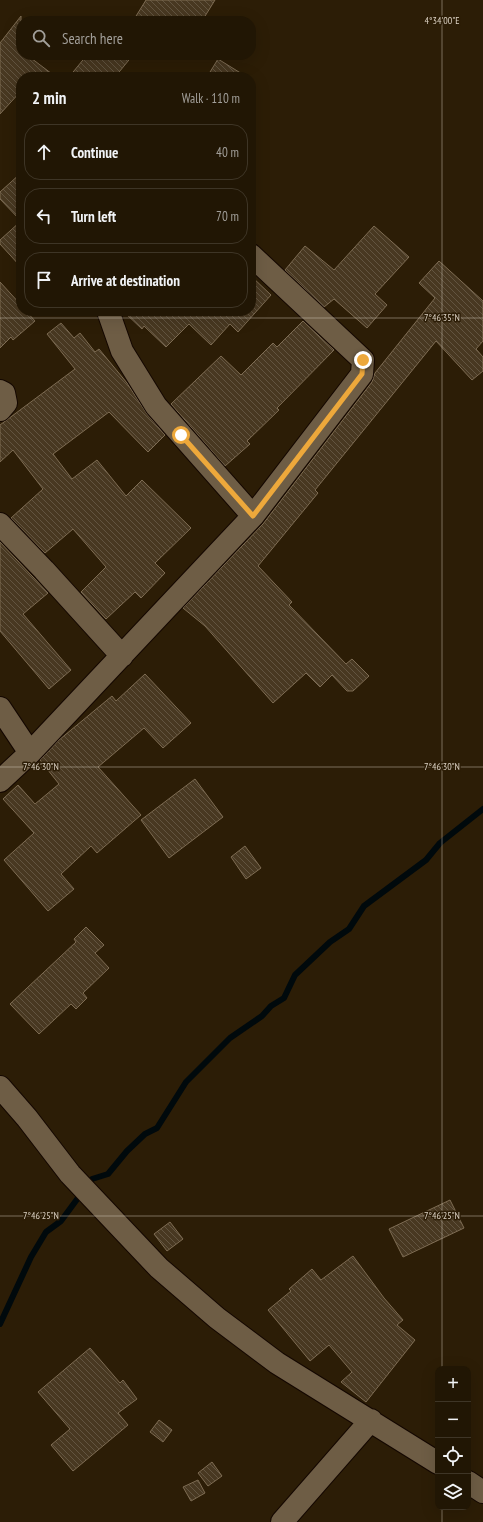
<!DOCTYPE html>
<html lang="en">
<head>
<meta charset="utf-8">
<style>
  :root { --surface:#211604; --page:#2d2313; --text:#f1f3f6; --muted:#a29f9a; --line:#3e3526 }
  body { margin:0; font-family:"PT Sans Narrow",sans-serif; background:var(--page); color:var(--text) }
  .controls { position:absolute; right:12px; bottom:12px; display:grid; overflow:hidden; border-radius:8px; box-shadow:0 4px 16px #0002 }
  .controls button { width:36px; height:36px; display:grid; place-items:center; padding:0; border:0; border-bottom:1px solid var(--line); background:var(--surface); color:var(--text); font:20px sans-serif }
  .stop { position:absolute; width:12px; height:12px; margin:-9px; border:3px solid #eda83b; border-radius:50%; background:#fff }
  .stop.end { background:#eda83b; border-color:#fff; box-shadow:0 1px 4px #0008 }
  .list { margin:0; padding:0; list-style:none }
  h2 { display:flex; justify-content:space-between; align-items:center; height:52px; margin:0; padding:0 16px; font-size:17px }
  h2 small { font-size:13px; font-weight:400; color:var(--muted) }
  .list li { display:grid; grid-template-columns:26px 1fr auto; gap:12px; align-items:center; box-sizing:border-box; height:56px; margin:0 8px 8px; padding:0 8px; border:1px solid var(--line); border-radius:16px }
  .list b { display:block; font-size:15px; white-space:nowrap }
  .list em { font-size:13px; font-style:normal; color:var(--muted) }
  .icon { flex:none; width:22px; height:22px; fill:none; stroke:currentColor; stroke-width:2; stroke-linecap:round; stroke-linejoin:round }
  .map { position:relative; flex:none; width:483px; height:1522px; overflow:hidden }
  .search { position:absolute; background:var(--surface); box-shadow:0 4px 16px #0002; left:16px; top:16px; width:240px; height:44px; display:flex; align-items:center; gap:10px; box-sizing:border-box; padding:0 14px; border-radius:16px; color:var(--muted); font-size:15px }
  .panel { position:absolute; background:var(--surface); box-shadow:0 4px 16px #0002; left:16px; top:72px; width:240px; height:244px; border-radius:16px }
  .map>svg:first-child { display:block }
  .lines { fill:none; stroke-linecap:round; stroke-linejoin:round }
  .stream { stroke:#00090c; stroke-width:6 }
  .building { fill:url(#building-back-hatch); stroke:#7e6c53 }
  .minor-casing { stroke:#140700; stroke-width:24 }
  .minor { stroke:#6e5d45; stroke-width:22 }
  .route { stroke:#eda83b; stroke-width:5 }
  .ticks { fill:none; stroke:#dcd2c4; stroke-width:1; stroke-opacity:0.45 }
  .ticks-label { font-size:10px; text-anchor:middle; fill:#dcd2c4; stroke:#2c1d06; stroke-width:3; stroke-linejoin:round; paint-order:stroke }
</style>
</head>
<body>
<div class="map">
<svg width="483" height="1522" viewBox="0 0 483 1522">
  <defs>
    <pattern id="building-back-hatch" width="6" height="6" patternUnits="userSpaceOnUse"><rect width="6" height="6" fill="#483821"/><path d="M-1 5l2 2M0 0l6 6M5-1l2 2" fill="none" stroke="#625440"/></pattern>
  </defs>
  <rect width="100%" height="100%" fill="#2c1d06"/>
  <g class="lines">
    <!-- stream -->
    <path class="stream" d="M 0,1324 L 31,1257 L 46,1232 L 61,1221 L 92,1179 L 108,1174 L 127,1151 L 145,1134 L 157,1128 L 186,1082 L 230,1038 L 262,1016 L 271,1006 L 284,998 L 295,975 L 330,942 L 349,929 L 364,906 L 426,860 L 440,843 L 483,809"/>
  </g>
  <!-- building -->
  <path class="building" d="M 146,0 L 215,0 L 202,21 L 133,21 Z
    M 21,16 L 21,55 L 27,55 L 56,77 L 21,77 L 21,91 L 0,114 L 0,43 Z
    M 87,55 L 133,55 L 115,77 L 69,77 Z
    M 218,59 L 247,77 L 207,77 Z
    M 21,173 L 21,221 L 0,199 L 0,192 Z
    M 21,221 L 21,267 L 0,244 L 0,240 Z
    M 374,226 L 409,257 L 375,294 L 387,305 L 367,328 L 334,299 L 324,307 L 285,270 L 305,246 L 334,270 Z
    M 439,261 L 483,301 L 483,341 L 476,349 L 483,357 L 483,371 L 472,380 L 436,341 L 315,490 L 318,493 L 258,566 L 292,602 L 289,605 L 346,664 L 352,659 L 369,676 L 353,691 L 347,691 L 332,675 L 320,687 L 306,673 L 273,703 L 205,626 L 183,608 L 263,524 L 372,382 L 375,373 L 435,298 L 419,283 Z
    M 251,276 L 271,295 L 238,332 L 230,324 L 211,345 L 189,324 L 166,347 L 144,326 L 142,329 L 123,311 L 251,311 Z
    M 0,282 L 21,305 L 21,311 L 26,311 L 35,321 L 13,340 L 11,337 L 0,348 Z
    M 303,321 L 334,350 L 277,408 L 279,410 L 247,441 L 250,444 L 225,466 L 171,404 L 221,356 L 241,375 L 273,343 L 277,347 Z
    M 61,323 L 74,338 L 80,333 L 95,352 L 99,349 L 127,383 L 147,414 L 165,435 L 148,452 L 109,412 L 53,454 L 72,479 L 97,460 L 126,496 L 142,480 L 191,528 L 155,563 L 165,573 L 141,598 L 135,592 L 106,619 L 81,592 L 106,567 L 73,529 L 45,553 L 11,518 L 43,489 L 13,450 L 0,462 L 0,425 L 75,369 L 47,334 Z
    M 0,542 L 48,593 L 23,614 L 71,670 L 49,689 L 0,631 Z
    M 145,674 L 191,723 L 163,748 L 144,728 L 98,767 L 141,815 L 97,853 L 91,846 L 61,874 L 74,889 L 48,911 L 4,860 L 34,833 L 3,799 L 18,785 L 35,804 L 59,784 L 40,760 L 59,740 L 112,696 L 116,701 Z
    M 195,779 L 223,817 L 169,858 L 141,820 Z
    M 245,846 L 261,868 L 246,879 L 231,857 Z
    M 86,927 L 104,945 L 95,953 L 109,968 L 83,993 L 87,998 L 76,1009 L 71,1004 L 39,1034 L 10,1004 L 76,942 L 74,939 Z
    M 450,1200 L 464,1228 L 403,1257 L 389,1229 Z
    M 170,1222 L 183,1239 L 167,1251 L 154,1234 Z
    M 353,1256 L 384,1298 L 403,1320 L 397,1325 L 415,1340 L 366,1402 L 341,1382 L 352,1372 L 329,1345 L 310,1361 L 268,1310 L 291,1291 L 289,1289 L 312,1269 L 321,1280 Z
    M 90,1348 L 120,1383 L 123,1380 L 137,1399 L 118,1413 L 128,1425 L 73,1471 L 51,1445 L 70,1429 L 38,1392 Z
    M 159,1420 L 172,1430 L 163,1442 L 150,1432 Z
    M 212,1462 L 222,1476 L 208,1486 L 198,1473 Z
    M 198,1480 L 205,1493 L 191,1501 L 183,1487 Z"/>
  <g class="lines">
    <!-- minor casing -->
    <g class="minor-casing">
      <path id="minor" d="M 108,311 L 122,351 L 156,406 L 253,516
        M 0,391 L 4,393 L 6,403 L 0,410
        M 0,524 L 44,570 L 122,656
        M 0,708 L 30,753
        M 0,781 L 30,753 L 253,516 L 362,374 L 363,360 L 251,255
        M 0,1087 L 27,1118 L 70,1174 L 159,1268 L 217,1318 L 277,1363 L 438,1463
        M 468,1482 L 483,1492
        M 282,1522 L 371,1420"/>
    </g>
    <!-- minor -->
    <use href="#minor" class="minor"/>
  </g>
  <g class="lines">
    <!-- route -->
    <path class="route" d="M 181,435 L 253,516 L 362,374 L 363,360"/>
  </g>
  <!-- ticks -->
  <path class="ticks" d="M 442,0 L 442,1369M 0,318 L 483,318M 0,767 L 483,767M 0,1216 L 483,1216M 442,1507 L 442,1522"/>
  <g class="ticks-label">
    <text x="442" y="24">4°34'00"E</text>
    <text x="442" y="321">7°46'35"N</text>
    <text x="41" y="770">7°46'30"N</text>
    <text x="442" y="770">7°46'30"N</text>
    <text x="41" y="1219">7°46'25"N</text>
    <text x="442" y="1219">7°46'25"N</text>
  </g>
</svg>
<div class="controls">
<button>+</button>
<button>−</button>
<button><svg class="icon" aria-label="locate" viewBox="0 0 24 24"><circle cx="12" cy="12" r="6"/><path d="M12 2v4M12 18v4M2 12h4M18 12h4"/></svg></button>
<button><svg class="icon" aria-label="layers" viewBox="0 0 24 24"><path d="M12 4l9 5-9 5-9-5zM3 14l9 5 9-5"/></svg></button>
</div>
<div class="stop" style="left:181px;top:435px"></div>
<div class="stop end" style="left:363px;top:360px"></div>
<div class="search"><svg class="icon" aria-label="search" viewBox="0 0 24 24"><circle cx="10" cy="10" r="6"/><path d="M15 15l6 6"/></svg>Search here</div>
<section class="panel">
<h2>2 min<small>Walk · 110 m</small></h2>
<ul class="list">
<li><svg class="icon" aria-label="ahead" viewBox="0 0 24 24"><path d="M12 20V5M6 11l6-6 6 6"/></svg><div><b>Continue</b></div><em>40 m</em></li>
<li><svg class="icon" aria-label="left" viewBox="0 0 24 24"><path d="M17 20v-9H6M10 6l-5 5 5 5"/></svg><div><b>Turn left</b></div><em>70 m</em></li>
<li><svg class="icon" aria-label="arrive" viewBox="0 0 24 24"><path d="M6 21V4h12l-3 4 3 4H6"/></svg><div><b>Arrive at destination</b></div></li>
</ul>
</section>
</div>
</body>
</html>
